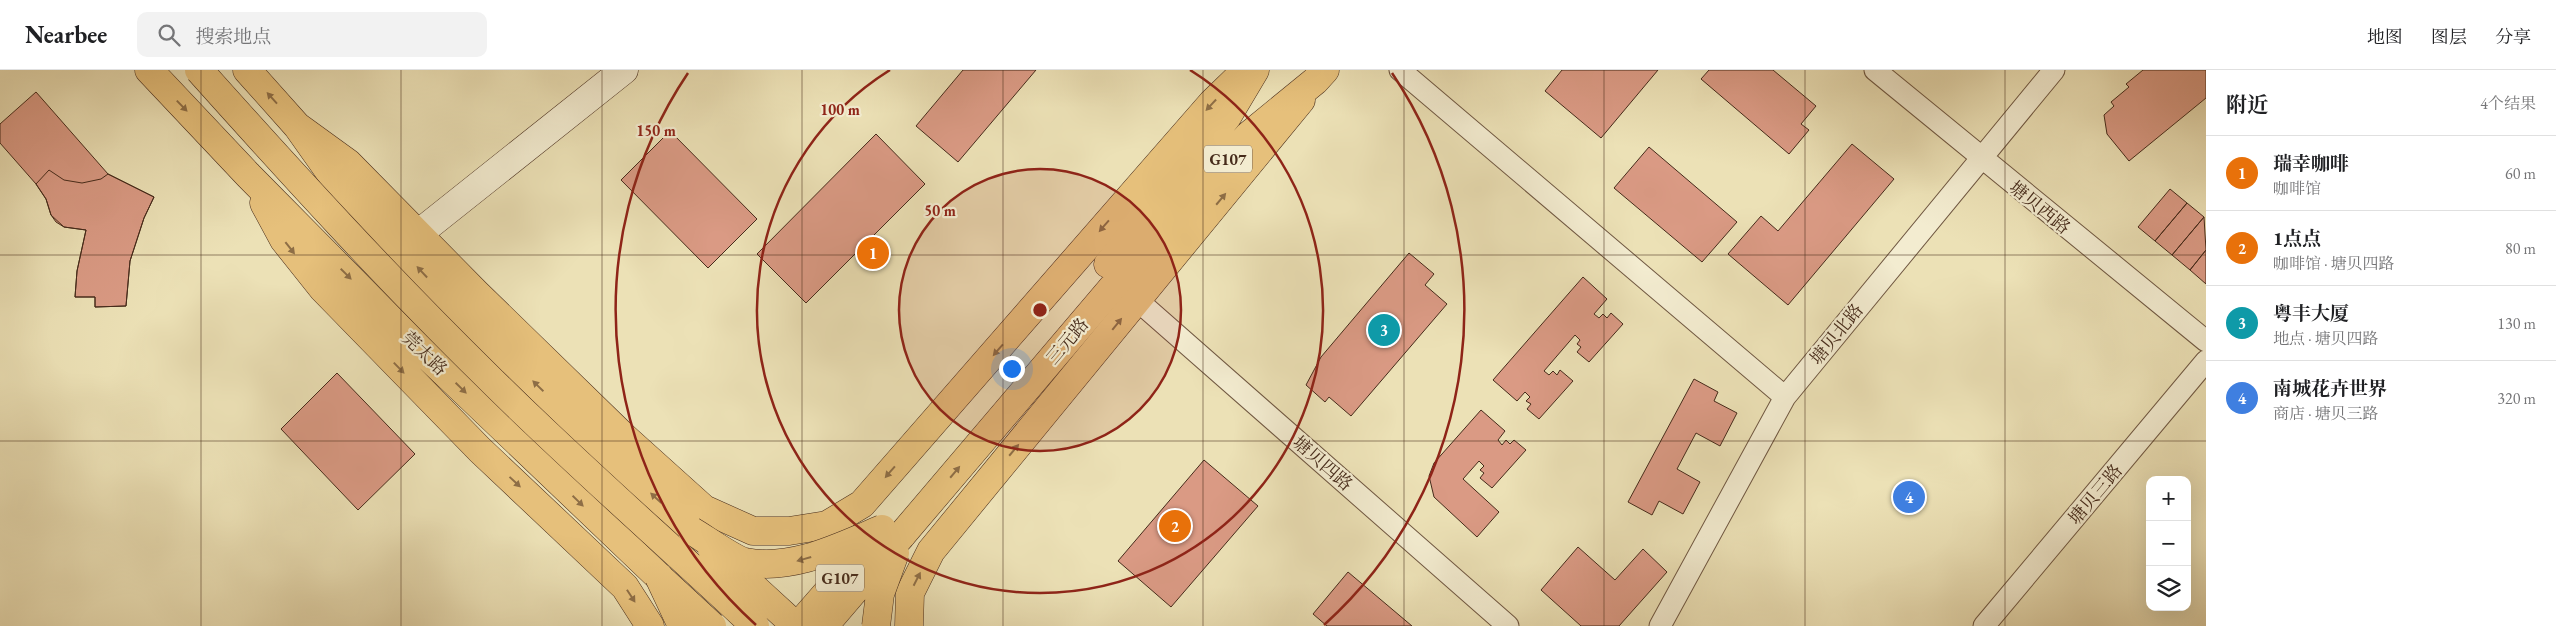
<!DOCTYPE html>
<html lang="zh">
<head>
<meta charset="utf-8">
<style>
  :root { --surface:#fff; --page:#f2f2f2; --text:#202124; --muted:#757577; --line:#e0e0e0; --accent:#db2777 }
  body { margin:0; font-family:"EB Garamond","Noto Serif SC",serif; background:var(--page); color:var(--text) }
  .controls { position:absolute; right:15px; bottom:15px; display:grid; overflow:hidden; border-radius:10px; box-shadow:0 5px 20px #0002 }
  .controls button { width:45px; height:45px; display:grid; place-items:center; padding:0; border:0; border-bottom:1px solid var(--line); background:var(--surface); color:var(--text); font:25px sans-serif }
  .you { position:absolute; left:1011px; top:298px; width:18px; height:18px; margin:-12px; border:4px solid #fff; border-radius:50%; background:#1a73e8; box-shadow:0 0 0 8px #1a73e833 }
  .badge { display:grid; place-items:center; width:32px; height:32px; border-radius:50%; background:var(--accent); color:#fff; font-size:16px; font-weight:700 }
  .pin { position:absolute; translate:-50% -50%; border:2px solid #fff; box-shadow:0 1px 5px #0006 }
  .list { margin:0; padding:0; list-style:none }
  h2 { display:flex; justify-content:space-between; align-items:center; height:65px; margin:0; padding:0 20px; font-size:21px }
  h2 small { font-size:16px; font-weight:400; color:var(--muted) }
  .list li { display:grid; grid-template-columns:32px 1fr auto; gap:15px; align-items:center; box-sizing:border-box; height:75px; padding:0 20px; border-top:1px solid var(--line) }
  .list b { display:block; font-size:19px; white-space:nowrap }
  .list p { margin:0; font-size:16px; white-space:nowrap; color:var(--muted) }
  .list em { font-size:16px; font-style:normal; color:var(--muted) }
  .icon { flex:none; width:28px; height:28px; fill:none; stroke:currentColor; stroke-width:2; stroke-linecap:round; stroke-linejoin:round }
  .map { position:relative; flex:none; width:2206px; height:556px; overflow:hidden }
  header { display:flex; align-items:center; gap:30px; box-sizing:border-box; height:70px; padding:0 25px; background:var(--surface); border-bottom:1px solid var(--line) }
  header strong { font-size:24px }
  nav { display:flex; gap:28px; margin-inline-start:auto; font-size:18px }
  .search { width:350px; height:45px; background:var(--page); display:flex; align-items:center; gap:12px; box-sizing:border-box; padding:0 18px; border-radius:10px; color:var(--muted); font-size:19px }
  main { display:flex }
  aside { flex:1; background:var(--surface) }
  .map>svg:first-child { display:block }
  .building { fill:#da9a84; stroke:#462b1b }
  .lines { fill:none; stroke-linecap:round; stroke-linejoin:round }
  .street-casing { stroke:#705842; stroke-width:23 }
  .secondary-casing { stroke:#462b1b; stroke-width:29 }
  .primary-casing { stroke:#462b1b; stroke-width:29 }
  .highway-casing { stroke:#462b1b; stroke-width:29 }
  .street { stroke:#f3ecd0; stroke-width:21 }
  .secondary { stroke:#f3ecd0; stroke-width:28 }
  .primary { stroke:#e6c07b; stroke-width:28 }
  .highway { stroke:#e6c07b; stroke-width:28 }
  .primary-bridge-casing { stroke:#462b1b; stroke-width:29; stroke-linecap:butt }
  .highway-bridge-casing { stroke:#462b1b; stroke-width:29; stroke-linecap:butt }
  .primary-bridge { stroke:#e6c07b; stroke-width:28 }
  .highway-bridge { stroke:#e6c07b; stroke-width:28 }
  .oneway { fill:#8e6e46 }
  .grid { fill:none; stroke:#462b1b; stroke-width:1; stroke-opacity:0.55 }
  .ring { fill:none; stroke:#8f2418; stroke-width:2.5 }
  .labels { text-anchor:middle; dominant-baseline:central; stroke-width:4.5; stroke-linejoin:round; paint-order:stroke }
  .shield { fill:#f3ecd0; stroke:#7a6551; stroke-width:1 }
  .shield-label { font-size:16px; font-weight:bold; fill:#462b1b }
  .street-label { font-size:18px; fill:#462b1b; stroke:#f3ecd0 }
  .centre { fill:#8f2418; stroke:#f3ecd0; stroke-width:2.5 }
  .ring-label { font-size:15px; text-anchor:middle; font-weight:bold; fill:#8f2418; stroke:#f3ecd0; stroke-width:4.5; stroke-linejoin:round; paint-order:stroke }
</style>
</head>
<body>
<header>
<strong>Nearbee</strong>
<div class="search"><svg class="icon" aria-label="search" viewBox="0 0 24 24"><circle cx="10" cy="10" r="6"/><path d="M15 15l6 6"/></svg>搜索地点</div>
<nav><a>地图</a><a>图层</a><a>分享</a></nav>
</header>
<main>
<div class="map">
<svg width="2206" height="556" viewBox="0 0 2206 556">
  <rect width="100%" height="100%" fill="#ece1b6"/>
  <filter id="stains"><feTurbulence type="fractalNoise" baseFrequency=".004" numOctaves="4"/><feColorMatrix values="0 0 0 0 .2 0 0 0 0 .09 0 0 0 0 .02 0 0 0 .5 -.17"/></filter>
  <radialGradient id="worn" r=".72"><stop offset=".6" stop-color="#630" stop-opacity="0"/><stop offset="1" stop-color="#630" stop-opacity=".3"/></radialGradient>
  <!-- building -->
  <path class="building" d="M 963,0 L 1036,0 L 958,92 L 916,56 Z
    M 1562,0 L 1658,0 L 1601,68 L 1545,21 Z
    M 1709,0 L 1773,0 L 1816,36 L 1801,54 L 1809,60 L 1789,84 L 1701,9 Z
    M 2143,0 L 2206,0 L 2206,28 L 2129,91 L 2107,64 L 2104,45 L 2114,36 L 2111,32 L 2129,17 L 2126,14 Z
    M 36,22 L 108,104 L 154,127 L 144,148 L 130,191 L 126,236 L 95,237 L 95,227 L 75,227 L 77,201 L 86,160 L 64,157 L 56,152 L 51,145 L 46,129 L 36,114 L 0,73 L 0,54 Z
    M 670,61 L 757,149 L 708,198 L 621,110 Z
    M 876,64 L 925,114 L 806,233 L 757,184 Z
    M 1852,74 L 1894,109 L 1788,235 L 1728,184 L 1761,146 L 1778,161 Z
    M 1649,77 L 1737,152 L 1702,192 L 1614,118 Z
    M 49,100 L 64,110 L 82,113 L 101,109 L 108,104 L 154,127 L 144,148 L 130,191 L 126,236 L 95,237 L 95,227 L 75,227 L 77,201 L 86,160 L 64,157 L 51,145 L 46,129 L 36,114 Z
    M 2170,119 L 2187,133 L 2155,171 L 2138,157 Z
    M 2187,133 L 2204,147 L 2172,185 L 2155,171 Z
    M 2204,147 L 2206,180 L 2190,200 L 2172,185 Z
    M 2206,180 L 2206,214 L 2190,200 Z
    M 1409,183 L 1434,204 L 1425,215 L 1447,234 L 1351,346 L 1329,327 L 1325,332 L 1306,315 L 1321,287 Z
    M 1583,207 L 1607,229 L 1594,244 L 1599,248 L 1603,244 L 1607,248 L 1611,243 L 1623,254 L 1589,292 L 1577,282 L 1581,277 L 1577,274 L 1580,270 L 1575,265 L 1544,301 L 1549,305 L 1553,301 L 1557,305 L 1560,300 L 1573,311 L 1539,349 L 1527,339 L 1531,334 L 1526,331 L 1530,327 L 1525,322 L 1517,331 L 1493,310 Z
    M 337,303 L 415,384 L 358,440 L 281,359 Z
    M 1694,309 L 1718,322 L 1714,331 L 1737,343 L 1720,376 L 1696,363 L 1677,399 L 1700,412 L 1683,444 L 1659,431 L 1652,445 L 1628,432 Z
    M 1481,340 L 1505,361 L 1498,370 L 1502,375 L 1506,370 L 1510,374 L 1514,370 L 1526,380 L 1492,418 L 1480,408 L 1484,403 L 1480,400 L 1484,396 L 1479,391 L 1463,409 L 1499,442 L 1477,467 L 1434,427 L 1429,406 L 1434,393 Z
    M 1204,390 L 1258,436 L 1171,537 L 1118,491 Z
    M 1578,477 L 1615,510 L 1643,479 L 1667,502 L 1619,556 L 1581,556 L 1541,520 Z
    M 1348,502 L 1412,556 L 1327,556 L 1313,544 Z"/>
  <g class="lines">
    <!-- street casing -->
    <g class="street-casing">
      <path id="street" d="M 1400,0 L 1785,327
        M 1875,0 L 2206,271
        M 1137,230 L 1508,556
        M 1660,556 L 1785,327 L 2054,0
        M 1984,556 L 2206,291"/>
    </g>
    <!-- secondary casing -->
    <g class="secondary-casing">
      <path id="secondary" d="M 418,164 L 624,0"/>
    </g>
    <!-- primary casing -->
    <g class="primary-casing">
      <path id="primary" d="M 149,0 L 248,105 L 418,277 L 659,507
        M 247,0 L 297,56 L 333,107 L 445,226 L 608,384 L 692,461
        M 297,56 L 348,93 L 476,223 L 624,367 L 704,439 L 753,461 L 789,461 L 827,455 L 862,434 L 1212,33 L 1246,0
        M 264,133 L 284,170 L 323,219 L 480,380 L 625,517 L 650,556
        M 909,556 L 910,523 L 931,481 L 1301,30"/>
    </g>
    <!-- highway casing -->
    <g class="highway-casing">
      <path id="highway" d="M 1108,194 L 1227,47 L 1255,0
        M 901,466 L 1140,185 L 1249,65 L 1315,11 L 1325,0"/>
    </g>
    <!-- street -->
    <use href="#street" class="street"/>
    <!-- secondary -->
    <use href="#secondary" class="secondary"/>
    <!-- primary -->
    <use href="#primary" class="primary"/>
    <!-- highway -->
    <use href="#highway" class="highway"/>
    <!-- primary-bridge casing -->
    <g class="primary-bridge-casing">
      <path id="primary-bridge" d="M 199,0 C 292,104 386,207 486,305 C 573,392 666,472 755,556
        M 712,479 L 796,556
        M 660,508 L 712,556"/>
    </g>
    <!-- highway-bridge casing -->
    <g class="highway-bridge-casing">
      <path id="highway-bridge" d="M 692,461 C 704,468 733,489 745,492 C 793,501 839,477 882,459
        M 659,507 L 682,556
        M 798,556 L 878,464
        M 824,556 L 901,466
        M 876,556 L 880,524 L 895,483"/>
    </g>
    <!-- primary-bridge -->
    <use href="#primary-bridge" class="primary-bridge"/>
    <!-- highway-bridge -->
    <use href="#highway-bridge" class="highway-bridge"/>
  </g>
  <!-- one-way arrows -->
  <defs><path id="oneway-solid" d="M-6-.8H1V-3.2L6.5 0L1 3.2V.8H-6Z" transform="scale(1.25)"/></defs>
  <g class="oneway">
    <use href="#oneway-solid" transform="translate(272 28) rotate(-132)"/>
    <use href="#oneway-solid" transform="translate(1211 35) rotate(133)"/>
    <use href="#oneway-solid" transform="translate(182 36) rotate(46)"/>
    <use href="#oneway-solid" transform="translate(1221 129) rotate(-50)"/>
    <use href="#oneway-solid" transform="translate(1104 156) rotate(131)"/>
    <use href="#oneway-solid" transform="translate(290 178) rotate(52)"/>
    <use href="#oneway-solid" transform="translate(422 202) rotate(-133)"/>
    <use href="#oneway-solid" transform="translate(346 204) rotate(45)"/>
    <use href="#oneway-solid" transform="translate(1117 254) rotate(-51)"/>
    <use href="#oneway-solid" transform="translate(998 280) rotate(131)"/>
    <use href="#oneway-solid" transform="translate(399 298) rotate(46)"/>
    <use href="#oneway-solid" transform="translate(538 316) rotate(-136)"/>
    <use href="#oneway-solid" transform="translate(461 318) rotate(44)"/>
    <use href="#oneway-solid" transform="translate(1014 380) rotate(-50)"/>
    <use href="#oneway-solid" transform="translate(890 402) rotate(131)"/>
    <use href="#oneway-solid" transform="translate(955 402) rotate(-50)"/>
    <use href="#oneway-solid" transform="translate(515 412) rotate(43)"/>
    <use href="#oneway-solid" transform="translate(656 428) rotate(-137)"/>
    <use href="#oneway-solid" transform="translate(578 431) rotate(44)"/>
    <use href="#oneway-solid" transform="translate(804 489) rotate(164)"/>
    <use href="#oneway-solid" transform="translate(917 509) rotate(-63)"/>
    <use href="#oneway-solid" transform="translate(631 526) rotate(57)"/>
  </g>
  <!-- grid -->
  <path class="grid" d="M 201,0 L 201,556M 401,0 L 401,556M 602,0 L 602,556M 802,0 L 802,556M 1003,0 L 1003,556M 1203,0 L 1203,556M 1404,0 L 1404,556M 1604,0 L 1604,556M 1805,0 L 1805,556M 2005,0 L 2005,556M 0,185 L 2206,185M 0,371 L 2206,371"/>
  <!-- distance rings -->
  <circle cx="1040" cy="240" r="141" fill="#8f2418" fill-opacity=".12"/>
  <g class="ring">
    <circle cx="1040" cy="240" r="141"/>
    <path d="M1190 0A283 283 0 1 1 890 0"/>
    <path d="M756 555A424 424 0 0 1 688 3M1392 3A424 424 0 0 1 1324 555"/>
  </g>
  <g class="labels">
    <!-- shield labels -->
    <g class="shield">
      <rect x="1204" y="75.5" width="48" height="27" rx="4"/>
      <rect x="816" y="494.5" width="48" height="27" rx="4"/>
    </g>
    <g class="shield-label">
      <text x="1228" y="89">G107</text>
      <text x="840" y="508">G107</text>
    </g>
    <!-- street labels -->
    <g class="street-label">
      <text transform="translate(2040 137) rotate(39)">塘贝西路</text>
      <text transform="translate(1836 264) rotate(-51)">塘贝北路</text>
      <text transform="translate(1067 271) rotate(-50)">三元路</text>
      <text transform="translate(425 283) rotate(44)">莞太路</text>
      <text transform="translate(1323 393) rotate(41)">塘贝四路</text>
      <text transform="translate(2095 424) rotate(-50)">塘贝三路</text>
    </g>
  </g>
  <circle cx="1040" cy="240" r="8" class="centre"/>
  <g class="ring-label">
    <text x="840" y="45">100 m</text>
    <text x="656" y="66">150 m</text>
    <text x="940" y="146">50 m</text>
  </g>
  <rect width="100%" height="100%" filter="url(#stains)"/>
  <rect width="100%" height="100%" fill="url(#worn)"/>
</svg>
<div class="controls">
<button>+</button>
<button>−</button>
<button><svg class="icon" aria-label="layers" viewBox="0 0 24 24"><path d="M12 4l9 5-9 5-9-5zM3 14l9 5 9-5"/></svg></button>
</div>
<div class="you"></div>
<div class="pin badge" style="left:873px;top:183px;background:#e8710a">1</div>
<div class="pin badge" style="left:1175px;top:456px;background:#e8710a">2</div>
<div class="pin badge" style="left:1384px;top:260px;background:#0f9aa8">3</div>
<div class="pin badge" style="left:1909px;top:427px;background:#3f7fe0">4</div>
</div>
<aside>
<h2>附近<small>4个结果</small></h2>
<ul class="list">
<li><span class="badge" style="background:#e8710a">1</span><div><b>瑞幸咖啡</b><p>咖啡馆</p></div><em>60 m</em></li>
<li><span class="badge" style="background:#e8710a">2</span><div><b>1点点</b><p>咖啡馆 · 塘贝四路</p></div><em>80 m</em></li>
<li><span class="badge" style="background:#0f9aa8">3</span><div><b>粤丰大厦</b><p>地点 · 塘贝四路</p></div><em>130 m</em></li>
<li><span class="badge" style="background:#3f7fe0">4</span><div><b>南城花卉世界</b><p>商店 · 塘贝三路</p></div><em>320 m</em></li>
</ul>
</aside>
</main>
</body>
</html>
